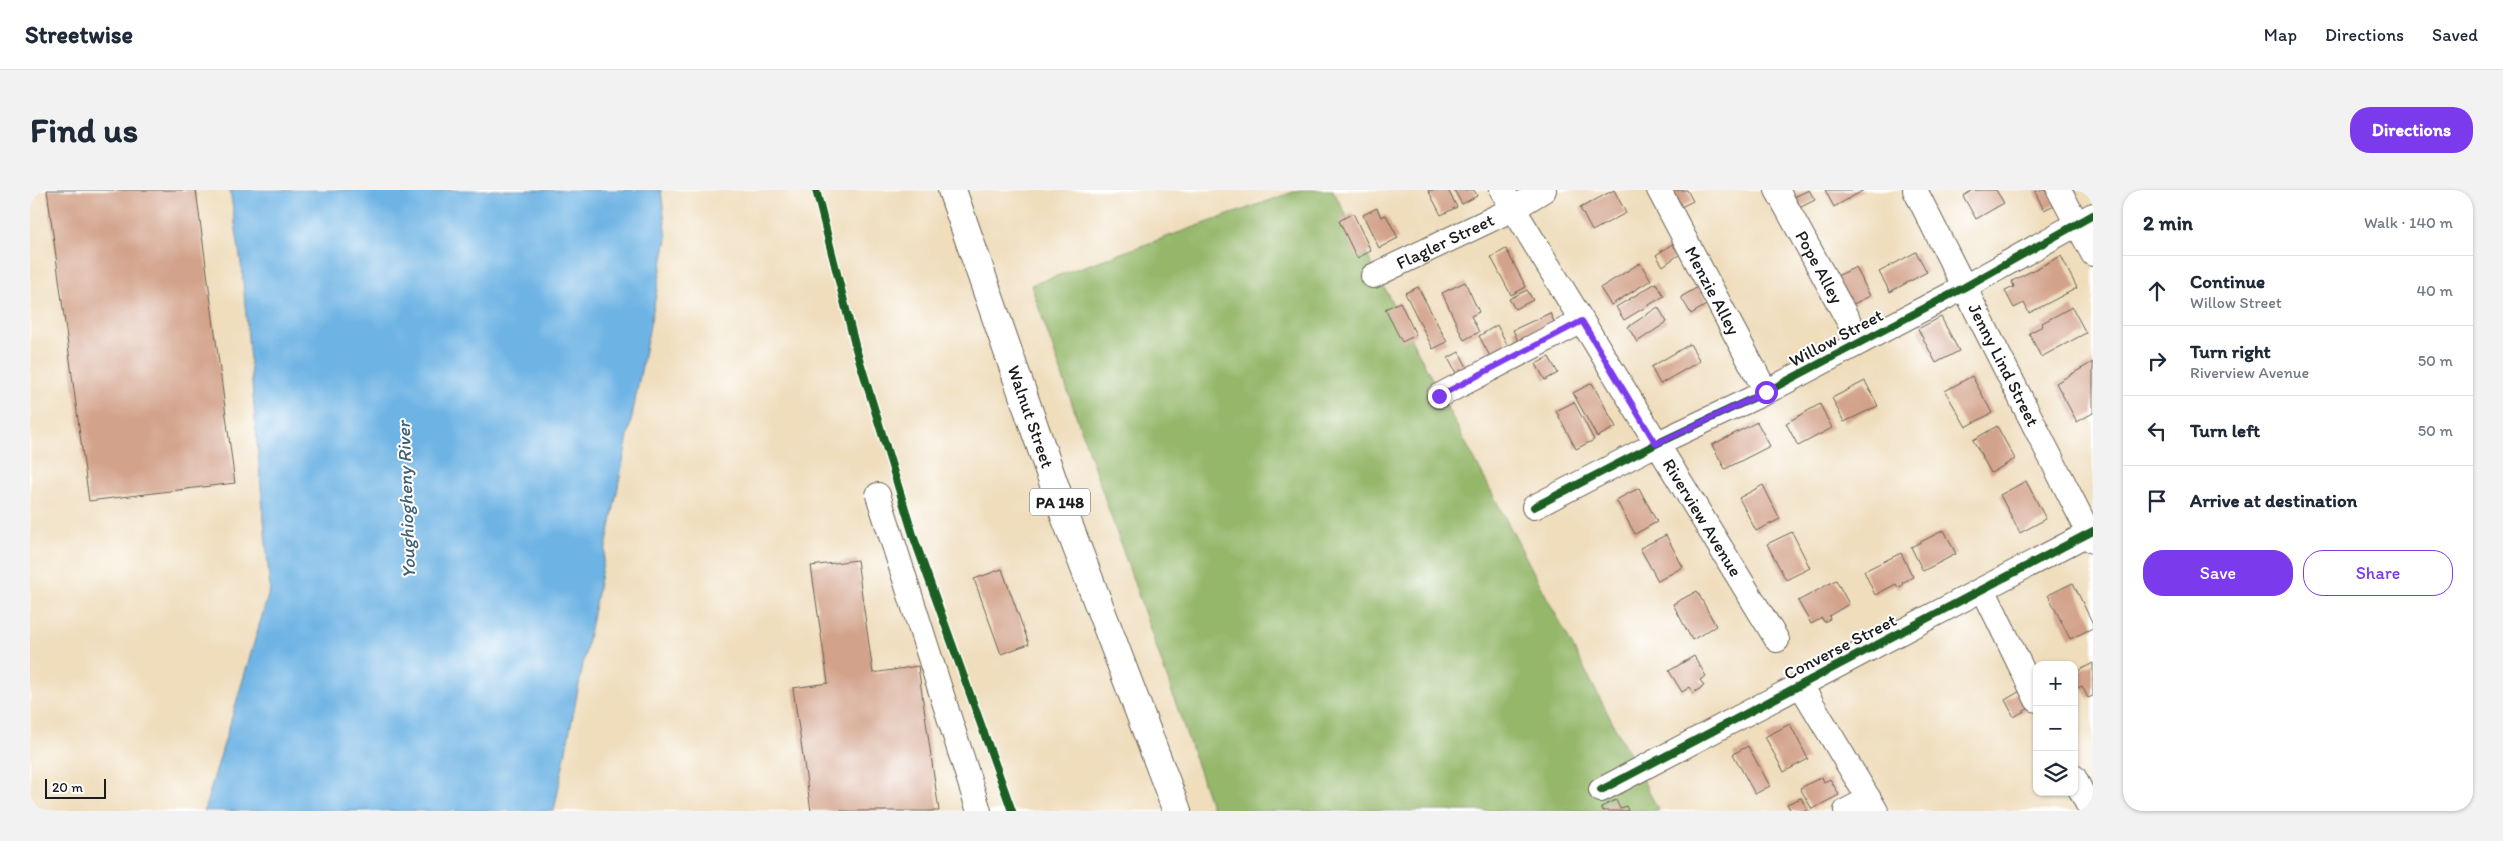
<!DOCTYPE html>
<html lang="en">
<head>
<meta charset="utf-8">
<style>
  :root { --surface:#fff; --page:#f2f2f3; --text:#1f2937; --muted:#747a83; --line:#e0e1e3; --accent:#7c3aed }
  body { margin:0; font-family:Itim,sans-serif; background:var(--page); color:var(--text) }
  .controls { position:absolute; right:15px; bottom:15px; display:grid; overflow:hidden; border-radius:10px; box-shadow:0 1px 4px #0004 }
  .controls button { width:45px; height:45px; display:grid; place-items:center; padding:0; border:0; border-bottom:1px solid var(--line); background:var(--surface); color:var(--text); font:25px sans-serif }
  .scale { position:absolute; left:15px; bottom:12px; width:61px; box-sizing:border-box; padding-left:5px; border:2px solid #1c1c1c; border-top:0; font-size:14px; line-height:18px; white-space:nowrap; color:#1c1c1c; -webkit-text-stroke:4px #fff; paint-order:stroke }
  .stop { position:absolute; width:15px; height:15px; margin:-11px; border:4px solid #7c3aed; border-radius:50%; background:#fff }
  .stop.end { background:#7c3aed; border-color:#fff; box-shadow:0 1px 5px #0008 }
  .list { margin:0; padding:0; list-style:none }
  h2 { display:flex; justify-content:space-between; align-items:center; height:65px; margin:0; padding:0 20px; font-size:21px }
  h2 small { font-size:16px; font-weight:400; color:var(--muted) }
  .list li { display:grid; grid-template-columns:32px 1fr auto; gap:15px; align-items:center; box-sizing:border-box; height:70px; padding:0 20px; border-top:1px solid var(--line) }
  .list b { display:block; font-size:19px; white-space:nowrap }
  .list p { margin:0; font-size:16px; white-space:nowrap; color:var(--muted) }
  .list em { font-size:16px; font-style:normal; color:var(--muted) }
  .actions { display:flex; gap:10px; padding:15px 20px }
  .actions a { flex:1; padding:11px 0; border:1px solid var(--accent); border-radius:20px; text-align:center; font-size:18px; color:var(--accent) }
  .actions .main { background:var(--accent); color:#fff }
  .icon { flex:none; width:28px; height:28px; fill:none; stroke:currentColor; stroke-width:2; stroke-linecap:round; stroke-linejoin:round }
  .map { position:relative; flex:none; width:2063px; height:621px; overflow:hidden; border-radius:20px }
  header { display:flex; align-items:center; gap:30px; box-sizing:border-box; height:70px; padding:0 25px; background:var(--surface); border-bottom:1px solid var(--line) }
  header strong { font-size:24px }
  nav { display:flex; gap:28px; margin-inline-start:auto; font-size:18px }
  .intro { display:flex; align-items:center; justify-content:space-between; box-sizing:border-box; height:120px; padding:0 30px }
  h1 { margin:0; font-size:35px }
  .button { padding:12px 22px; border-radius:20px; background:var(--accent); color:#fff; font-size:18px; font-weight:700 }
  main { display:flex; gap:30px; padding:0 30px }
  aside { flex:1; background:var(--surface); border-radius:20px; box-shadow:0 1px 4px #0004 }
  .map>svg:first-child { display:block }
  .forest { fill:#95b76b; stroke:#586a44 }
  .water { fill:#6db3e4; stroke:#446880 }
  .building { fill:#d3a28a }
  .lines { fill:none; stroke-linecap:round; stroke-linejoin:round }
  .minor-casing { stroke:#666054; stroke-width:26 }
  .major-casing { stroke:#666054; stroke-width:30 }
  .minor { stroke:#fff; stroke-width:24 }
  .major { stroke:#fff; stroke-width:28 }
  .cycleway-casing { stroke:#fff; stroke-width:11 }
  .cycleway { stroke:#1b5e20; stroke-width:8 }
  .route { stroke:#7c3aed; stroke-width:6 }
  .labels { text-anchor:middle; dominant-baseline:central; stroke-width:4; stroke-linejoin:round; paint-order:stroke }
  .shield { fill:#fff; stroke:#606060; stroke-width:1 }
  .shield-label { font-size:16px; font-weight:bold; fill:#1c1c1c }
  .street-label { font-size:18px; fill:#1c1c1c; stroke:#fff }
  .water-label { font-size:19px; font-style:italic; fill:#406076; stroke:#fff }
</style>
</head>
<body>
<header>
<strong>Streetwise</strong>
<nav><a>Map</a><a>Directions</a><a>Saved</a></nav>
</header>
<div class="intro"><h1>Find us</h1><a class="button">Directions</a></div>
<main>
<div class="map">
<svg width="2063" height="621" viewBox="0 0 2063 621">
  <rect width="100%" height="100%" fill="#fff"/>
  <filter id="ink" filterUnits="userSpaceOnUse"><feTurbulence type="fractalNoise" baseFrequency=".02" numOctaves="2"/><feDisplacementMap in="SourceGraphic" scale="10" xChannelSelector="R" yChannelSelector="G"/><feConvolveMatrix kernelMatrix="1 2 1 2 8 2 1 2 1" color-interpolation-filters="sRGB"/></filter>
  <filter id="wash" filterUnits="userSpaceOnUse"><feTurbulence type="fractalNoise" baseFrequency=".0096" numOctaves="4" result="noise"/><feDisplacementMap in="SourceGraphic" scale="20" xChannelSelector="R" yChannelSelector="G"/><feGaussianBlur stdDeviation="1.12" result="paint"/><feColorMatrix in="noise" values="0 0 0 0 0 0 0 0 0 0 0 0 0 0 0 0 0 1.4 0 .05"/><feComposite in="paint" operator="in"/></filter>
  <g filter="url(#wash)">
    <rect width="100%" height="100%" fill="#efddbc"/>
    <!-- forest -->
    <path class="forest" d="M 1269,0 L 1303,0 L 1629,621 L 1183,621 L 1001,95 Z"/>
    <!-- water -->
    <path class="water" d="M 200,0 L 631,0 L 637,49 L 524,621 L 174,621 L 240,399 L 212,80 Z"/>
    <g id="blocks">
      <!-- building -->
      <path class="building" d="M 17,0 L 166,0 L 205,293 L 59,311 Z
        M 1398,0 L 1418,0 L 1427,17 L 1411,25 Z
        M 1424,0 L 1444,0 L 1447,6 L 1432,14 Z
        M 1584,0 L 1596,23 L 1562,41 L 1550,18 Z
        M 1638,0 L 1657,0 L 1663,11 L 1647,19 Z
        M 1779,0 L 1785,10 L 1767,19 L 1762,8 Z
        M 1795,0 L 1834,0 L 1804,17 Z
        M 1943,0 L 1966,0 L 1974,13 L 1946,29 L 1933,6 Z
        M 2010,0 L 2019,0 L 2026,14 L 2014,20 L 2005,2 Z
        M 1347,18 L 1351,27 L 1356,25 L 1368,48 L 1349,58 L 1333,25 Z
        M 1323,23 L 1341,61 L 1327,68 L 1309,31 Z
        M 1642,54 L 1650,64 L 1633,76 L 1626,65 Z
        M 1476,59 L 1496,97 L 1481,105 L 1461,67 Z
        M 1886,62 L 1897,82 L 1860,102 L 1849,82 Z
        M 2031,66 L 2047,98 L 1999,123 L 1994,113 L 1984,118 L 1975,101 L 1984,97 L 1982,91 Z
        M 1610,73 L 1621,90 L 1581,115 L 1570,98 Z
        M 1826,77 L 1840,106 L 1815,118 L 1801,89 Z
        M 1435,92 L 1449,122 L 1441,126 L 1449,142 L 1434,150 L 1412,103 Z
        M 1626,93 L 1634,106 L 1594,130 L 1586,117 Z
        M 1388,97 L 1417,152 L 1403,159 L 1375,103 Z
        M 1668,97 L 1678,114 L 1661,124 L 1651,107 Z
        M 1497,100 L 1503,110 L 1485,119 L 1479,109 Z
        M 1370,112 L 1386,145 L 1372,152 L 1355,119 Z
        M 1628,117 L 1637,132 L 1607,152 L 1598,137 Z
        M 2042,117 L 2056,143 L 2011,167 L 1999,143 L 2013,136 L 2012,133 Z
        M 1520,123 L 1526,136 L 1489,153 L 1483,140 Z
        M 1911,127 L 1929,161 L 1906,173 L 1888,139 Z
        M 1467,135 L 1480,160 L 1462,170 L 1449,146 Z
        M 1660,154 L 1670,171 L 1630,194 L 1621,177 Z
        M 1429,162 L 1438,179 L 1427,185 L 1418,168 Z
        M 1519,167 L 1528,183 L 1515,190 L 1506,174 Z
        M 2063,172 L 2063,223 L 2047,232 L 2026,193 Z
        M 1942,186 L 1962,223 L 1936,237 L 1915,201 Z
        M 1835,191 L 1848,216 L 1814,232 L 1802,208 Z
        M 1562,193 L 1586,237 L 1567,247 L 1543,203 Z
        M 1544,212 L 1564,250 L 1546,259 L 1526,221 Z
        M 1790,214 L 1802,238 L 1768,256 L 1756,233 Z
        M 1727,232 L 1740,256 L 1695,279 L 1682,255 Z
        M 1967,236 L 1985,269 L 1961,283 L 1943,250 Z
        M 1996,291 L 2016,329 L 1990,343 L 1970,305 Z
        M 1733,295 L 1750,329 L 1726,341 L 1709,308 Z
        M 1609,298 L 1627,332 L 1605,344 L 1586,310 Z
        M 1914,340 L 1926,364 L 1893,381 L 1881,357 Z
        M 1762,342 L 1780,378 L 1756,390 L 1737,354 Z
        M 1636,345 L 1653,377 L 1628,391 L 1610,358 Z
        M 1871,363 L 1883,387 L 1872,393 L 1873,395 L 1868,398 L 1866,394 L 1845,405 L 1834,381 Z
        M 827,370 L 843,483 L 888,476 L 909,621 L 781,621 L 763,498 L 798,493 L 781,376 Z
        M 972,379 L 999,454 L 971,464 L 944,389 Z
        M 1806,390 L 1819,414 L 1799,426 L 1800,429 L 1794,432 L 1792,428 L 1781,434 L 1768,411 Z
        M 2043,393 L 2063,434 L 2063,438 L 2040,449 L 2018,405 Z
        M 1667,401 L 1686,436 L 1662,450 L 1643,414 Z
        M 1664,466 L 1676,486 L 1670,490 L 1674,496 L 1663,503 L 1660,497 L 1652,502 L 1639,481 Z
        M 2063,473 L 2063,506 L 2058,508 L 2052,496 L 2046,499 L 2044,483 Z
        M 1992,500 L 2001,517 L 1984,527 L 1975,510 Z
        M 1760,534 L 1778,569 L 1754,582 L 1735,547 Z
        M 1718,556 L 1740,596 L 1725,604 L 1703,564 Z
        M 1792,587 L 1794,592 L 1800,589 L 1809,605 L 1782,619 L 1770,598 Z
        M 1771,608 L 1778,621 L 1761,621 L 1757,614 Z
        M 1586,610 L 1590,619 L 1596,616 L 1598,621 L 1573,621 L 1571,617 Z"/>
    </g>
  </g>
  <g filter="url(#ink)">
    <use href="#blocks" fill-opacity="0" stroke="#666054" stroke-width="1"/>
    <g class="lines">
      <!-- minor casing -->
      <g class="minor-casing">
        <g id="minor">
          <path id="s1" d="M 1472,0 L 1747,450"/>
          <path id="s2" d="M 1629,0 L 1736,202"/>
          <path id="s3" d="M 1747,0 L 1830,152"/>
          <path id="s4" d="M 1885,0 L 2063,351"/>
          <path d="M 2029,0 L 2063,64"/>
          <path id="s5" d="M 1343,86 L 1483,19 L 1514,0"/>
          <path d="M 1409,206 L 1552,131"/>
          <path d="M 848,305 L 949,621"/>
          <path d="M 1504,317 L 1626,254 L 1736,202 L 1933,98 L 2063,25"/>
          <path d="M 1953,399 L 2007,510"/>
          <path d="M 1770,494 L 1846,621"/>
          <path d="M 2044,587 L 2061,621"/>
          <path d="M 1571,600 L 2063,341"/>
          <path d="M 1816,621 L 1839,609"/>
        </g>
      </g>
      <!-- major casing -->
      <g class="major-casing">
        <g id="major">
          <path id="s6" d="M 922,0 L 1035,326 L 1147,621"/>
        </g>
      </g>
      <!-- minor -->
      <use href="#minor" class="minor"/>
      <!-- major -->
      <use href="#major" class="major"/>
      <!-- cycleway casing -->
      <g class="cycleway-casing">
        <path id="cycleway" d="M 786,0 L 826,159 L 884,348 L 982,621
          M 1504,317 L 1626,254 L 1736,202 L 1933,98 L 2063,25
          M 1571,600 L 2063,341"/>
      </g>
      <!-- cycleway -->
      <use href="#cycleway" class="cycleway"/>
    </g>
  </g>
  <g class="lines" filter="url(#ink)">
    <!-- route -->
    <path class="route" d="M 1409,206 L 1552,131 L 1626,254 L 1736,202"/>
  </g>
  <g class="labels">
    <!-- shield labels -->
    <rect class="shield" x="1000" y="298.5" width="60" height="27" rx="4"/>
    <g class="shield-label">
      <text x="1030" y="312">PA 148</text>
    </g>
    <!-- street labels -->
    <g class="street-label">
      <text stroke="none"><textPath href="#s5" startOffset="80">Flagler Street</textPath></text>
      <text stroke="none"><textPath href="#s3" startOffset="88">Pope Alley</textPath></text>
      <text stroke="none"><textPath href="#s2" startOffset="114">Menzie Alley</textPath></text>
      <text transform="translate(1806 148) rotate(-28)">Willow Street</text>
      <text stroke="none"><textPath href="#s4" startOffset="196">Jenny Lind Street</textPath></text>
      <text stroke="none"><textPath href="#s6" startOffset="240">Walnut Street</textPath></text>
      <text stroke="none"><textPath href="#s1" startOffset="384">Riverview Avenue</textPath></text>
      <text transform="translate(1810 457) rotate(-27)">Converse Street</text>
    </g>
    <!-- water labels -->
    <g class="water-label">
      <text transform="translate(376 310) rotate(-92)">Youghiogheny River</text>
    </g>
  </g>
</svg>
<div class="controls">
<button>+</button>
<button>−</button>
<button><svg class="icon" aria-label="layers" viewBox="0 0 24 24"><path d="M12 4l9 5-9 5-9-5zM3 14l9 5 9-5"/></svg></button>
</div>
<div class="scale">20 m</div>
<div class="stop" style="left:1736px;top:202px"></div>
<div class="stop end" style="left:1409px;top:206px"></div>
</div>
<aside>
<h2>2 min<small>Walk · 140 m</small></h2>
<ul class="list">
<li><svg class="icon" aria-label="ahead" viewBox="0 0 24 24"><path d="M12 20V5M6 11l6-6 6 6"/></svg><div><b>Continue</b><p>Willow Street</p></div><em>40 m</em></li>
<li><svg class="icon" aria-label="right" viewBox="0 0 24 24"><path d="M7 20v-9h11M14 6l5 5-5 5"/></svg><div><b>Turn right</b><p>Riverview Avenue</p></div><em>50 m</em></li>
<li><svg class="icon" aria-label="left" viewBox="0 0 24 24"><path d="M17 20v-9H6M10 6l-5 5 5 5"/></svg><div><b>Turn left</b></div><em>50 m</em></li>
<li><svg class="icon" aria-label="arrive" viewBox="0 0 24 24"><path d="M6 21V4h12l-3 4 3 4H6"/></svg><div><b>Arrive at destination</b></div></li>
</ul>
<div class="actions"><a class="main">Save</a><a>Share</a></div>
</aside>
</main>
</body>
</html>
